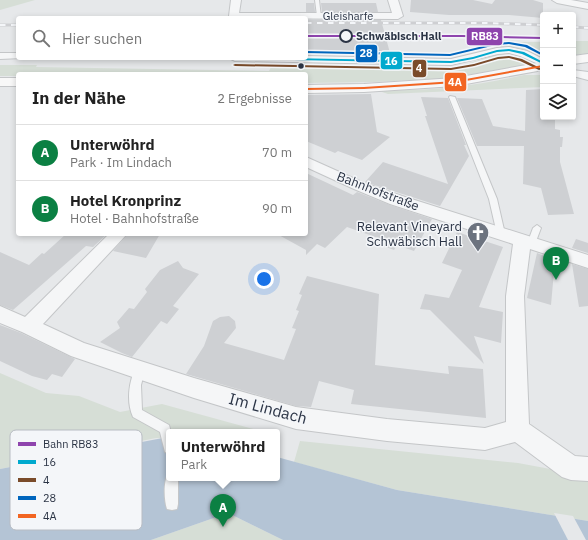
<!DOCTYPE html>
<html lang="de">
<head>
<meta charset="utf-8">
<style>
  :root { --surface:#fff; --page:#f6f6f6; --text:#222; --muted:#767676; --line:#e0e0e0; --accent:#0b8043 }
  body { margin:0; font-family:"IBM Plex Sans",sans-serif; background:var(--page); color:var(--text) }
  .controls { position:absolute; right:12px; top:12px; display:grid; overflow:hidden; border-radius:4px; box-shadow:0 2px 6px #0003 }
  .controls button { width:36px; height:36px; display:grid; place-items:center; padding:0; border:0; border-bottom:1px solid var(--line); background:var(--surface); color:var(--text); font:20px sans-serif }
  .you { position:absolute; left:264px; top:279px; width:14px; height:14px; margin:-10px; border:3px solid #fff; border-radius:50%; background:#1a73e8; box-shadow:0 0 0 6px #1a73e833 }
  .badge { display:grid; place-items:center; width:26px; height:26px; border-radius:50%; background:var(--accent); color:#fff; font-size:13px; font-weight:700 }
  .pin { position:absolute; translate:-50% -33px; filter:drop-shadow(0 1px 2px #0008) }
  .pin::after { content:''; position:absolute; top:21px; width:14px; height:12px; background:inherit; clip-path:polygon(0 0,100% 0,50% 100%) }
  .popup { position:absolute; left:166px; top:429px; width:114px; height:52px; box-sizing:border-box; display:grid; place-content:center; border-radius:4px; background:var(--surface); filter:drop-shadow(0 1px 3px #0005); font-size:13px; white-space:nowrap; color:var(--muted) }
  .popup b { font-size:15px; color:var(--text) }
  .popup::after { content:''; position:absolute; left:50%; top:100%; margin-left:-8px; border:8px solid transparent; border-top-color:var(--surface) }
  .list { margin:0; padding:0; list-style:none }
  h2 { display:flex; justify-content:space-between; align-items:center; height:52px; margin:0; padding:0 16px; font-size:17px }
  h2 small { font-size:13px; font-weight:400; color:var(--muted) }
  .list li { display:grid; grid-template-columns:26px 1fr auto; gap:12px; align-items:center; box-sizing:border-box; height:56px; padding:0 16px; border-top:1px solid var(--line) }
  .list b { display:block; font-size:15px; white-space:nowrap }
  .list p { margin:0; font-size:13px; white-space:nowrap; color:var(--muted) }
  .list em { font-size:13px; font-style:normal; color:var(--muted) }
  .icon { flex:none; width:22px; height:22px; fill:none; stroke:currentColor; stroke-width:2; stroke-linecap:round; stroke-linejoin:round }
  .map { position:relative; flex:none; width:588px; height:540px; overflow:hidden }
  .search { position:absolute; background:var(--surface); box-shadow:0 2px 6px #0003; left:16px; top:16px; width:292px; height:44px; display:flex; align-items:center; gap:10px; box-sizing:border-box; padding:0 14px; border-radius:4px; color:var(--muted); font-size:15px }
  .panel { position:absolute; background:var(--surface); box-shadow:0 2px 6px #0003; left:16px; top:72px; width:292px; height:164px; border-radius:4px }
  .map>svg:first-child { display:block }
  .green { fill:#d6ded6 }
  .water { fill:#b4c4d5 }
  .pier { fill:#e6e8ea }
  .building { fill:#ced0d3 }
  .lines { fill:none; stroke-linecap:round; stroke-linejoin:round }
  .lane-casing { stroke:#c4c6c8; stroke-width:2 }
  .street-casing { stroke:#c4c6c8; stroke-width:2 }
  .secondary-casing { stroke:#c4c6c8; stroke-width:2 }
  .lane { fill:#f5f6f7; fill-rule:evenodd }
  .street { fill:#f5f6f7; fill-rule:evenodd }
  .secondary { fill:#f8f8f8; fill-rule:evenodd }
  .rail-casing { stroke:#cecfd2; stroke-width:3 }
  .rail { stroke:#f4f6f9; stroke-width:2; stroke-dasharray:5.5; stroke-linecap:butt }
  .bus-1-casing { stroke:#f4f6f9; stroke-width:3 }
  .bus-2-casing { stroke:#f4f6f9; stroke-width:3 }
  .bus-3-casing { stroke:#f4f6f9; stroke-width:3 }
  .bus-4-casing { stroke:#f4f6f9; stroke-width:3 }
  .bus-1 { fill:#00a9ce; fill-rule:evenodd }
  .bus-2 { fill:#7a4b2a; fill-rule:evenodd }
  .bus-3 { fill:#0065bd; fill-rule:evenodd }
  .bus-4 { fill:#f26522; fill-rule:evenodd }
  .rail-1-casing { stroke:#f4f6f9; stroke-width:3 }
  .rail-1 { fill:#8e44ad; fill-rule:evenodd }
  .stop-dot { fill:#f4f6f9; stroke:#2b3445; stroke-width:2 }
  .bus-dot { fill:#2b3445; stroke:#f4f6f9; stroke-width:1.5 }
  .labels { text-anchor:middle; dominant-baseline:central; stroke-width:3; stroke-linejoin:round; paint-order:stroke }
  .far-street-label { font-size:11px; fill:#2b3445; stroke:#f4f6f9 }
  .far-stop-label { font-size:11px; font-weight:bold; fill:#2b3445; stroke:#f4f6f9; text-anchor:start }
  .street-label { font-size:13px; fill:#2b3445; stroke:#f4f6f9 }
  .poi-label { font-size:13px; fill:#2b3445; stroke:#f4f6f9; text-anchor:end }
  .near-street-label { font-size:16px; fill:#2b3445; stroke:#f4f6f9 }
  .key { fill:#f4f6f9; stroke:#b8bcc3; stroke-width:1 }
  .key-label { font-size:11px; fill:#2b3445 }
  .line-badge { stroke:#f4f6f9; stroke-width:1.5 }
  .badge-label { font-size:11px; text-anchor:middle; font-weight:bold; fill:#fff }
</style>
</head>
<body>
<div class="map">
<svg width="588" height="540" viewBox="0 0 588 540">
  <rect width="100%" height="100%" fill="#e6e8ea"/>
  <!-- green -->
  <path class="green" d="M 0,0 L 35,0 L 0,10 Z
    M 573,41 L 588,41 L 588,54 L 573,55 Z
    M 502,42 L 543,42 L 543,56 L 508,47 L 493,46 Z
    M 498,54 L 523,58 L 527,62 L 521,66 L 449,78 L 376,82 L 306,83 L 306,74 L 18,74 L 18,76 L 0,76 L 0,65 L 37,65 L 36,67 L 269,71 L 272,65 L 443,67 L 463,65 Z
    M 524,75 L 543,75 L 543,87 L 388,94 L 376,90 C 426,92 476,86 524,75 Z
    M 0,373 L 46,393 L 79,396 L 120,412 L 162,404 L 264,432 L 169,432 L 169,438 L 156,438 L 0,469 Z
    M 300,441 L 518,463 L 588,476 L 588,521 L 397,490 L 294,462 Z
    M 228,513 L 283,540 L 151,540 Z"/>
  <!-- water -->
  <path class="water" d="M 168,437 L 169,437 L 169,478 L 277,478 L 277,457 L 397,490 L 588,521 L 588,540 L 283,540 L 228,513 L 151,540 L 0,540 L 0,469 Z"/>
  <!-- pier -->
  <path class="pier" d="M 554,513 L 573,516 L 586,540 L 568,540 Z"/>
  <!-- building -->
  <path class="building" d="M 411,0 L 473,0 L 492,4 L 495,0 L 533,0 L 543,3 L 543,18 L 509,15 L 449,15 L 410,12 Z
    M 306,3 L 314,3 L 315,12 L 306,12 Z
    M 321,3 L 376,3 L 378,12 L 322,12 Z
    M 306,20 L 381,20 L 390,53 L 306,53 Z
    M 543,89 L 543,117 L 555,117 L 555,129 L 560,130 L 560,137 L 563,137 L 562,147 L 560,147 L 560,162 L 574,214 L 548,215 L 541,188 L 523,184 L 524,146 L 477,146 L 457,98 L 482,99 L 493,126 L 525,131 L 526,90 Z
    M 371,94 L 377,132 L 390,137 L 362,160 L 338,151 L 335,153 L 306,141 L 306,95 Z
    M 421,97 L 448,98 L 466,145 L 464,145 L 469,156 L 440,206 L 365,182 L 383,162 L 448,184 L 425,116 L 427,116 Z
    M 306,173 L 353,195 L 357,192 L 390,205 L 432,219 L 414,251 L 397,245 L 394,250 L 378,244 L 381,239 L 347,227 L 325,248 L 317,244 L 306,255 L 306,250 L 277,234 L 306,234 Z
    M 457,232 L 503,247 L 479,307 L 503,312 L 501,343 L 474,336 L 484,364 L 430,310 L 420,309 L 425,294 L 449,298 L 462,270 L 442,263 Z
    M 66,234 L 107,234 L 93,247 L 86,246 L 13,310 L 0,305 L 0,252 L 29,265 L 42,253 L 44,254 Z
    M 128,234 L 160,234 L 146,258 L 113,251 Z
    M 576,239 L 588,243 L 588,253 L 572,248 Z
    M 537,253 L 555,260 L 551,305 L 527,298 Z
    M 178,261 L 183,268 L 199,274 L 173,306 L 179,309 L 167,324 L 161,321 L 132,357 L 122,353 L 100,342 L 120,328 L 117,322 L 129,308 L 134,309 L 147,292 L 145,289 L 160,270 Z
    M 572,264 L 588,269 L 588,306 L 579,307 Z
    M 307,276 L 379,294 L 375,365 L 449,374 L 448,366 L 483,369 L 486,418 L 351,404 L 354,390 L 319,381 L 311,407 L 296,406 L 186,374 L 204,346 L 213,321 L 220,317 L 229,316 L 235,321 L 236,328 L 224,343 L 284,360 L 296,329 L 292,328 L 299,311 L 296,310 L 302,295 L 299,294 Z
    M 0,325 L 21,333 L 75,359 L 62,377 L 52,374 L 47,380 L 32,376 L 0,361 Z"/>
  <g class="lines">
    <!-- lane casing -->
    <g class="lane-casing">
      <path id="lane" d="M 315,0 L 319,0 L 321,17 L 317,16 Z
        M 450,96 L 455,97 L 497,199 L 505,234 L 504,236 L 498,236 L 497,234 L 489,199 L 449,97 Z
        M 537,225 L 541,228 L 535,244 L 531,247 L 528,246 L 527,244 L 533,228 Z
        M 140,365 L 144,367 L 145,370 L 141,385 L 142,410 L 169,425 L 171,432 L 169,432 L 169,454 L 165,452 L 160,432 L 133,417 C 126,402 129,381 136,367 Z
        M 169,473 L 169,478 L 178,478 L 178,504 L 177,509 L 172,510 L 167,509 C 164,500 163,480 169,473 Z"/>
    </g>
    <!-- street casing -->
    <g class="street-casing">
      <path id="street" d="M 231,0 L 241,0 L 239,13 L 392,13 L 388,0 L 398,0 L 403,16 L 398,19 L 231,18 L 229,16 Z
        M 552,0 L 571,0 L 588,3 L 588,9 L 557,3 Z
        M 509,47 L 527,51 L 543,59 L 543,66 L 520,56 L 509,53 L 498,54 L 451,65 L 235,61 L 229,58 L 306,58 L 306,56 L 451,59 L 497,48 Z
        M 0,53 L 18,53 L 18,58 L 22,58 L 0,59 Z
        M 573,70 L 588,72 L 588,80 L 573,76 Z
        M 306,157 L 364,183 L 402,196 L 588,255 L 588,268 L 530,249 L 524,296 L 529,424 L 575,456 L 588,457 L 588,481 L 571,480 L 562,477 L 515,442 L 485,450 L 387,441 L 296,429 L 194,398 L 71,356 L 22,332 L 0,323 L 0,306 L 25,317 L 109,234 L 127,234 L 43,324 L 84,343 L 194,378 L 296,407 L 387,419 L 485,428 L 506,422 L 506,296 L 513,244 L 390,204 L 354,189 L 306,167 Z"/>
    </g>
    <!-- secondary casing -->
    <g class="secondary-casing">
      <path id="secondary" d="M 588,54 L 588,62 L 573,64 L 573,56 Z
        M 543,62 L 543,70 L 455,86 L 364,92 L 306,93 L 306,85 L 364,84 L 455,78 Z
        M 0,78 L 18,78 L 18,86 L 0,86 Z"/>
    </g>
    <!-- lane -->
    <use href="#lane" class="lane"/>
    <!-- street -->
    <use href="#street" class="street"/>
    <!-- secondary -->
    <use href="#secondary" class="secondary"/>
    <!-- rail casing -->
    <g class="rail-casing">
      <path id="rail" d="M 306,23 L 484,23 L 543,25
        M 0,25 L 18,25
        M 573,27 L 588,28"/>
    </g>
    <!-- rail -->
    <use href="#rail" class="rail"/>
    <!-- bus-1 casing -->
    <g class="bus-1-casing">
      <path id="bus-1" d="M 509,49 L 524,52 L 543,62 L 543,64 L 522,54 L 509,51 L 497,52 L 473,59 L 451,63 L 235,59 L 233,58 L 285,58 L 451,61 L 473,57 L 497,50 Z"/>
    </g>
    <!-- bus-2 casing -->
    <g class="bus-2-casing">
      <path id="bus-2" d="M 509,56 L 522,59 L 542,69 L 539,70 L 520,61 L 509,58 L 498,59 L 474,66 L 451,70 L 235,66 L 233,65 L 235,64 L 451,68 L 474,64 L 498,57 Z"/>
    </g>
    <!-- bus-3 casing -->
    <g class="bus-3-casing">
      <path id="bus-3" d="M 509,42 L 527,45 L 543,54 L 543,56 L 525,47 L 509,44 L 496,45 L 450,56 L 306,53 L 306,51 L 450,54 L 496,43 Z"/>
    </g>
    <!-- bus-4 casing -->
    <g class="bus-4-casing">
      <path id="bus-4" d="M 543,65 L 543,67 L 455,83 L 364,89 L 306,90 L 306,88 L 364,87 L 455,81 Z"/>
    </g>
    <!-- bus-1 -->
    <use href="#bus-1" class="bus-1"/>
    <!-- bus-2 -->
    <use href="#bus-2" class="bus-2"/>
    <!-- bus-3 -->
    <use href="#bus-3" class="bus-3"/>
    <!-- bus-4 -->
    <use href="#bus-4" class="bus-4"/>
    <!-- rail-1 casing -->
    <g class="rail-1-casing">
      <path id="rail-1" d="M 306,35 L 462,35 L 543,37 L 543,39 L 462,37 L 306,37 Z"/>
    </g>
    <!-- rail-1 -->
    <use href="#rail-1" class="rail-1"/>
  </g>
  <!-- icons -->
  <defs>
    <g id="church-pin" transform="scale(1.15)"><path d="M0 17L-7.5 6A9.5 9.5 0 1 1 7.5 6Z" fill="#6c737f" stroke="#f4f6f9"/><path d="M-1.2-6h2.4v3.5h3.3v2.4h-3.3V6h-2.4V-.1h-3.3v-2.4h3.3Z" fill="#fff"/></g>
  </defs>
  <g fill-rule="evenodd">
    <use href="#church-pin" x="478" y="233"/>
  </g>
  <!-- markers -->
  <circle class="stop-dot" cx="346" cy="36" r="6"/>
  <circle class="bus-dot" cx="301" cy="66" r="3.5"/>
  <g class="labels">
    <!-- far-street labels -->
    <g class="far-street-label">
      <text x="348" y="16">Gleisharfe</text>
    </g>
    <!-- far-stop labels -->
    <g class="far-stop-label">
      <text x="356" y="36">Schwäbisch Hall</text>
    </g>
    <!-- street labels -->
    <g class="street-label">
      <text transform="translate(378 191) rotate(21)">Bahnhofstraße</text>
    </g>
    <!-- poi labels -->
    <g class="poi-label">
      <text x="462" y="226">Relevant Vineyard<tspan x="462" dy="15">Schwäbisch Hall</tspan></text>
    </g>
    <!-- near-street labels -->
    <g class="near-street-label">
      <text transform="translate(268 408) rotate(15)">Im Lindach</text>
    </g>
  </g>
  <!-- legend -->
  <rect x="10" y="430" width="132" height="100" rx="6" class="key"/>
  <rect x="18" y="442" width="18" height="4" fill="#8e44ad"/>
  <rect x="18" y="460" width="18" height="4" fill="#00a9ce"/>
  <rect x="18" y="478" width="18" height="4" fill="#7a4b2a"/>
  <rect x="18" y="496" width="18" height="4" fill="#0065bd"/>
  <rect x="18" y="514" width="18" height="4" fill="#f26522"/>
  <g class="key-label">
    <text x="43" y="448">Bahn RB83</text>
    <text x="43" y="466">16</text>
    <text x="43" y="484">4</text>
    <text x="43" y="502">28</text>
    <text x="43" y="520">4A</text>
  </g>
  <g class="line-badge">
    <rect x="466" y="27" width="37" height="19" rx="4" fill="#8e44ad"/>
    <rect x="355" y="44" width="23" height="19" rx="4" fill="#0065bd"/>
    <rect x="380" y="51" width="23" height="19" rx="4" fill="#00a9ce"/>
    <rect x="412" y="59" width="15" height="19" rx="4" fill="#7a4b2a"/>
    <rect x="444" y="72" width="23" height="20" rx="4" fill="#f26522"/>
  </g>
  <g class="badge-label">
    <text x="485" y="40">RB83</text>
    <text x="366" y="57">28</text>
    <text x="391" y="65">16</text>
    <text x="419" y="72">4</text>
    <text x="455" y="86">4A</text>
  </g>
</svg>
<div class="controls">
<button>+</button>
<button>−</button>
<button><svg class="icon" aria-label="layers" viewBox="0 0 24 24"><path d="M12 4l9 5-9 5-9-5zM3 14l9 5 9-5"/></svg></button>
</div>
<div class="you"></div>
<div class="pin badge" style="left:223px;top:527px">A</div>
<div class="popup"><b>Unterwöhrd</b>Park</div>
<div class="pin badge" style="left:556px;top:280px">B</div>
<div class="search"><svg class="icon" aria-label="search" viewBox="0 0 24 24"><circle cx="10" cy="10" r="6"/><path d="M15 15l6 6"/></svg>Hier suchen</div>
<section class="panel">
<h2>In der Nähe<small>2 Ergebnisse</small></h2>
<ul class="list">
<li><span class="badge">A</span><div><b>Unterwöhrd</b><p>Park · Im Lindach</p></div><em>70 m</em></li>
<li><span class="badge">B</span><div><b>Hotel Kronprinz</b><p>Hotel · Bahnhofstraße</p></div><em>90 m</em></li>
</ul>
</section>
</div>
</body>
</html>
